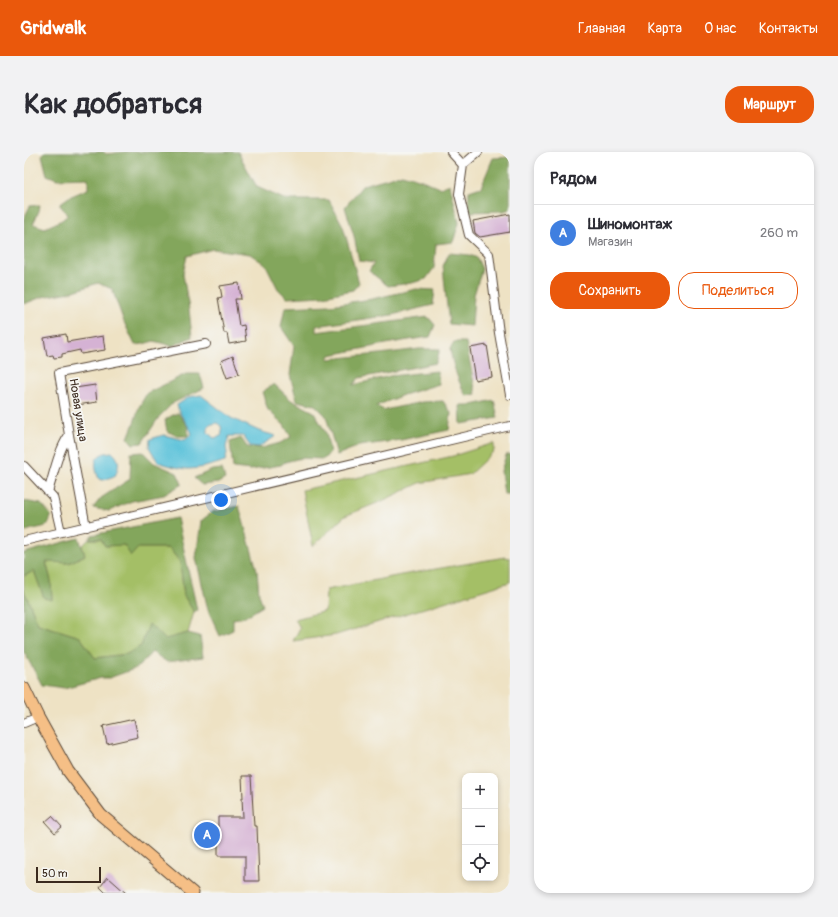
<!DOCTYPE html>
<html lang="ru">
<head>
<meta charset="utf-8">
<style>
  :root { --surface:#fff; --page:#f2f2f3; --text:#2b2b33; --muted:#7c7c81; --line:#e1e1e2; --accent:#ea580c }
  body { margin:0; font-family:Pangolin,sans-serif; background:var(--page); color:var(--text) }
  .controls { position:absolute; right:12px; bottom:12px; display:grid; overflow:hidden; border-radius:8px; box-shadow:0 2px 6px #0003 }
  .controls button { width:36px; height:36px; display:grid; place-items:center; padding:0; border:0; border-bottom:1px solid var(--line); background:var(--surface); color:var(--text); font:20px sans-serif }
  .scale { position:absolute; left:12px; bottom:10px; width:65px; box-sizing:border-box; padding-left:4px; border:2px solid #3b2a1e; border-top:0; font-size:11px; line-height:14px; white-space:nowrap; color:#3b2a1e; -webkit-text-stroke:3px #f6f6f2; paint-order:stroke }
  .you { position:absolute; left:197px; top:348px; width:14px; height:14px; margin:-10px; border:3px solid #fff; border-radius:50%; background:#1a73e8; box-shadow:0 0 0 6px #1a73e833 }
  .badge { display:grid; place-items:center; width:26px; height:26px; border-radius:50%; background:var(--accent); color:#fff; font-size:13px; font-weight:700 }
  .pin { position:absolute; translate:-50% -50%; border:2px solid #fff; box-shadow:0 1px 4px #0006 }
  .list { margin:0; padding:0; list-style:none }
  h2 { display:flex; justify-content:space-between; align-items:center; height:52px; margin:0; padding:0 16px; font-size:17px }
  h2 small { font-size:13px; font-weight:400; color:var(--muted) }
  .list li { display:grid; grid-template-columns:26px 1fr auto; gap:12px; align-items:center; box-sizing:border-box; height:56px; padding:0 16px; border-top:1px solid var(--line) }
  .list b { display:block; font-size:15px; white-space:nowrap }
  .list p { margin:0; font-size:13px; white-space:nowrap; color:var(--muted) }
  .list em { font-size:13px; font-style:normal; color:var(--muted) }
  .actions { display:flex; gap:8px; padding:12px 16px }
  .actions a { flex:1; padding:9px 0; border:1px solid var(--accent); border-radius:16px; text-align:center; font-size:14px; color:var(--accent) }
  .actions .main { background:var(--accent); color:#fff }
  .icon { flex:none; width:22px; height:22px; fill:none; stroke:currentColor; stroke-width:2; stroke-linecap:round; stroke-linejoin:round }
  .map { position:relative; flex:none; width:486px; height:741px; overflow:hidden; border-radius:16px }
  header { display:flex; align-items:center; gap:24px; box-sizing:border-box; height:56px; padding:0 20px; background:var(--accent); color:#fff }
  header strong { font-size:19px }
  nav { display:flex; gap:22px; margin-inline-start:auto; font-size:14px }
  .intro { display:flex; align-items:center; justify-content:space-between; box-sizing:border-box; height:96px; padding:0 24px }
  h1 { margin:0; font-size:28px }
  .button { padding:10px 18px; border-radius:16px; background:var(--accent); color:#fff; font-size:14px; font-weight:700 }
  main { display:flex; gap:24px; padding:0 24px }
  aside { flex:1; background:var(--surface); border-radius:16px; box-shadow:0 2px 6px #0003 }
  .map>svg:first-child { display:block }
  .green { fill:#a4bf66; stroke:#707442 }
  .forest { fill:#83a65b; stroke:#5f683c }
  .water { fill:#5cc2da; stroke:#4c767c; fill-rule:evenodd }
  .building { fill:#d5b2d4 }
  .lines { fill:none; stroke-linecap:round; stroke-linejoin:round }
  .minor-casing { stroke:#564637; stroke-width:10 }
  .major-casing { stroke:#564637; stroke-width:13 }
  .minor { stroke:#fff; stroke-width:8 }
  .major { stroke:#f5bf86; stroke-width:11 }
  .labels { text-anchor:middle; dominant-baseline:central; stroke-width:3.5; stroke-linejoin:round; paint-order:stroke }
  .street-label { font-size:12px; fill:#3b2a1e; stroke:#f6f6f2 }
</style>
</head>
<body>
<header>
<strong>Gridwalk</strong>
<nav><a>Главная</a><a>Карта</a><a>О нас</a><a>Контакты</a></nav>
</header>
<div class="intro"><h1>Как добраться</h1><a class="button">Маршрут</a></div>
<main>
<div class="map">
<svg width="486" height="741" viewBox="0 0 486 741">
  <rect width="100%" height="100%" fill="#f6f6f2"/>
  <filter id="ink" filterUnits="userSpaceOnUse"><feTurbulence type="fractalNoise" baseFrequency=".025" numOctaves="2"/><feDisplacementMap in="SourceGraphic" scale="8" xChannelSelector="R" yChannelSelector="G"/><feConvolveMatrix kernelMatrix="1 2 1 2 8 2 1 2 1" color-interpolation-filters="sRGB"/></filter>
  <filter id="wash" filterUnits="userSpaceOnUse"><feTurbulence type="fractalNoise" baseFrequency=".012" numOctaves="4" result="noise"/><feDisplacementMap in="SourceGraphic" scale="16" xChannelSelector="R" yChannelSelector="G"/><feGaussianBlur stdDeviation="0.9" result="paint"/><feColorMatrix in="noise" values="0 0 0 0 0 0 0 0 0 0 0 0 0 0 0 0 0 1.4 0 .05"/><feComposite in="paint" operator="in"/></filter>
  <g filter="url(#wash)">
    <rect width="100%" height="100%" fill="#eee2c4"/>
    <!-- green -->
    <path class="green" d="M 470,291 L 470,299 L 446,322 L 396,331 L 358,349 L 321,364 L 289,394 L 278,338 L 429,304 Z
      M 65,387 L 77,387 L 81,394 L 100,393 L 114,396 L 145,396 L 156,410 L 160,444 L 170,460 L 164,481 L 118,494 L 103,502 L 71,506 L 56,485 L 37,479 L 14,472 L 0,438 L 0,424 L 10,418 L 20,446 L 28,447 L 27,429 L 22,409 L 45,411 L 61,403 L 58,394 Z
      M 481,405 L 486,406 L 486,430 L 312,483 L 269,489 L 276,476 L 271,467 L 301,459 L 302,438 L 377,423 Z"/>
    <!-- forest -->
    <path class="forest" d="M 21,0 L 80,0 L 82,2 L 101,0 L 214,0 L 233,35 L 262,48 L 305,48 L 319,74 L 335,131 L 329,138 L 299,144 L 263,146 L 254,137 L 242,113 L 226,102 L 189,97 L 163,104 L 159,122 L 165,157 L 168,185 L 148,194 L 130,189 L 119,192 L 111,193 L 100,170 L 88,137 L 74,131 L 47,140 L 18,145 L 0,152 L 0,66 L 6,54 L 16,53 L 15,59 L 9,72 L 21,76 L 38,68 L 44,63 L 35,52 L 45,45 L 64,37 L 64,26 L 33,27 L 23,23 L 18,3 Z
      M 486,5 L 486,57 L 480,59 L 444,60 L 445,39 L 457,35 L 469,6 Z
      M 378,22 L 398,28 L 416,36 L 426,32 L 435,71 L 429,90 L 412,92 L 410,116 L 402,127 L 388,131 L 364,134 L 345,119 L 350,111 L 335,109 L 330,84 L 321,55 L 339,33 Z
      M 425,101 L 446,103 L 453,106 L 458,117 L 450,143 L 448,174 L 425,172 L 422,146 L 419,114 Z
      M 392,137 L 411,138 L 409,153 L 368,163 L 292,174 L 292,180 L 404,165 L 411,173 L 406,185 C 372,189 339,197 306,203 L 304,207 L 356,202 L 395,197 L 416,197 L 412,211 L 335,226 L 329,233 L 366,224 L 413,219 L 415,232 L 379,243 L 352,254 L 360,258 L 398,250 L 419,249 L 427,261 L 425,278 L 377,288 L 335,294 L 313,303 L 302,264 L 291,253 L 273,249 L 266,223 L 270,194 L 257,175 L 261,155 L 306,153 L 348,147 Z
      M 430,190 L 442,190 L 452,242 L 442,244 C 434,228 429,215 426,197 Z
      M 162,222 L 176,222 L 180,236 L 149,251 L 135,265 L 118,291 L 109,292 L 104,286 L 110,271 L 115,255 L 123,241 Z
      M 250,232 L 267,248 L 290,260 L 302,281 L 306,300 L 300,307 L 277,306 L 261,310 L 257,313 L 227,318 L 209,316 L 206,290 L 217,286 L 223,295 L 238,296 L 256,291 L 267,285 L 260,273 L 244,258 L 238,240 Z
      M 470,248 L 474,266 L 437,272 L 436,253 L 448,253 Z
      M 154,261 L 164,275 L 164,284 L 153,284 L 143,279 L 141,268 L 147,264 Z
      M 119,300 L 130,311 L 153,321 L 158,332 L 140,343 L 108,349 L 85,359 L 69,356 L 77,346 L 106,327 L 107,301 Z
      M 486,302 L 486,342 L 480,342 L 477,319 L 482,303 Z
      M 198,317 L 201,327 L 194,331 L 178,333 L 170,326 L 188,318 Z
      M 0,349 L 17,352 L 27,363 C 25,376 21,374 10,377 C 7,377 3,379 0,380 Z
      M 215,354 L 233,418 L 235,442 L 239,454 L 221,465 L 209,467 L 209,478 L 196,484 L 184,458 L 172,406 L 177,369 L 188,360 Z
      M 153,366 L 173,458 L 170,460 L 160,444 L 156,410 L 145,396 L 114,396 L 107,404 L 100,393 L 81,394 L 77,387 L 65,387 L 68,383 Z
      M 55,386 L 61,403 L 45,411 L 22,410 L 27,429 L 28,448 L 20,446 L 10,419 L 0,424 L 0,401 Z
      M 0,438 L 14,472 L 37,479 L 56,485 L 71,506 L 103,502 L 117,494 L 125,472 L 141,487 L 164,481 L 176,484 L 179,505 L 143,510 L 128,500 L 113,516 L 85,526 L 77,526 L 40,536 L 18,533 L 0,500 Z"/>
    <!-- water -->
    <path class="water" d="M 177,243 L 207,266 L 235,279 L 252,284 L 235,295 L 226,294 L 219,284 L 205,284 L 202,295 L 203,301 L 201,309 C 189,313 175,317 163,317 C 153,316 143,313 134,310 L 125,295 L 126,287 L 140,283 L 161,288 L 168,282 C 165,272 155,264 153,253 L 165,245 ZM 193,271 L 197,274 L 198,281 L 197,284 L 190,286 L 184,281 L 184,275 C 186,272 189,272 193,271 Z
      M 88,300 C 97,308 95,315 91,324 C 84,325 82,330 75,327 C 69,312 69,301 88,300 Z"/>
    <g id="blocks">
      <!-- building -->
      <path class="building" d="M 486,62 L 486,80 L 456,85 L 451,81 L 449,69 Z
        M 215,131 L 217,147 L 211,147 L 215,174 L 220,173 L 222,189 L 205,192 L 203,181 L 200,181 L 194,146 L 198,145 L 196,134 Z
        M 42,182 L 43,190 L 79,184 L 81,198 L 57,202 L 56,198 L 38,202 L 38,205 L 30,206 L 29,203 L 23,204 L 20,186 Z
        M 463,193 L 468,225 L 451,228 L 446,196 Z
        M 209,204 L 215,222 L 203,226 L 197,209 Z
        M 71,233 L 73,250 L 53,253 L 51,236 Z
        M 110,567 L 114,585 L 83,592 L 79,574 Z
        M 218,624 L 227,624 L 230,674 L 233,674 L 235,729 L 221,729 L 221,704 L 194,704 L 194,665 L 219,665 L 218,646 L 219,646 Z
        M 28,664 L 38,675 L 31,681 L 21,670 Z
        M 184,675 L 190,680 L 180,692 L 174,686 Z
        M 84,725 L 102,741 L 82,741 L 76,735 Z"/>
    </g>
  </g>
  <g filter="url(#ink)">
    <use href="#blocks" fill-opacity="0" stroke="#564637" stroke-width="1"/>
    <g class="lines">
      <!-- minor casing -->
      <g class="minor-casing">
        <path id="minor" d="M 427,0 L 439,13 L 435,42 L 445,83 L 465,102 L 475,181 L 486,243
          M 439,13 L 454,0
          M 0,314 L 29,345 L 37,380
          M 24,340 C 30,321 34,299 45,283
          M 62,375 L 45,283 L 35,221 L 182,192
          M 0,389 L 486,274
          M 0,571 L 14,565"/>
      </g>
      <!-- major casing -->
      <g class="major-casing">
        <path id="major" d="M 0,536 L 14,565 L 44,619 L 77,663 L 169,741"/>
      </g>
      <!-- minor -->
      <use href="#minor" class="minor"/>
      <!-- major -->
      <use href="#major" class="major"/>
    </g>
  </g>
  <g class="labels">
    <!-- street labels -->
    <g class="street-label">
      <text transform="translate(54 258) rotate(81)">Новая улица</text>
    </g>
  </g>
</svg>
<div class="controls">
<button>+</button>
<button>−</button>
<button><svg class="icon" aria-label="locate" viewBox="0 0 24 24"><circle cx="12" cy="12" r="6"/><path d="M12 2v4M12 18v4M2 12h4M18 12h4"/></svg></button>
</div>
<div class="scale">50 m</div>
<div class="you"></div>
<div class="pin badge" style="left:183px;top:683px;background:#3f7fe0">A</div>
</div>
<aside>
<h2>Рядом<small></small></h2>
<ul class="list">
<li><span class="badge" style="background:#3f7fe0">A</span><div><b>Шиномонтаж</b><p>Магазин</p></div><em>260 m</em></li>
</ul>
<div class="actions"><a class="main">Сохранить</a><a>Поделиться</a></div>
</aside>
</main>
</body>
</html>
